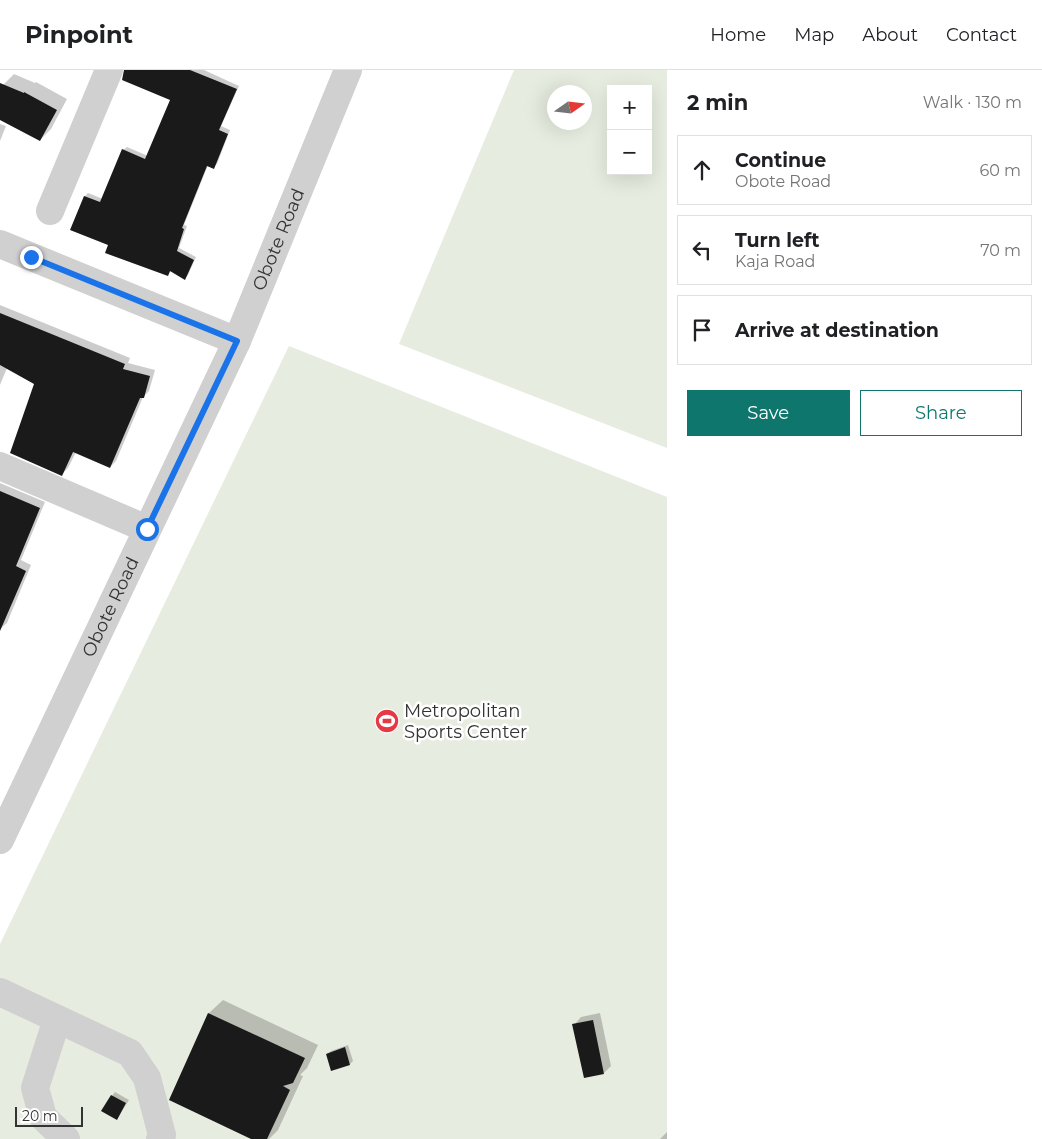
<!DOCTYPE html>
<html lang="en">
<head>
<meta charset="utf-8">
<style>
  :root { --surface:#fff; --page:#f6f6f6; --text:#202124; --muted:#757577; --line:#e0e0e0; --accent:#0f766e }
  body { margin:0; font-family:Montserrat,sans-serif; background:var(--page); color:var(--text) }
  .controls { position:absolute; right:15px; top:15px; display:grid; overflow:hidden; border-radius:0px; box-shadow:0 5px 20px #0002 }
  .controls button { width:45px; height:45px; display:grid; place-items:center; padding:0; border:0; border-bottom:1px solid var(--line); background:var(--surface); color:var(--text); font:25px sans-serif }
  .compass { position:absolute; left:547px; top:15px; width:45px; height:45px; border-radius:50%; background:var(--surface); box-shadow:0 5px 20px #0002; rotate:76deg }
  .scale { position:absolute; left:15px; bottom:12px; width:68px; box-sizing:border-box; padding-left:5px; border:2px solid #333; border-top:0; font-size:14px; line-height:18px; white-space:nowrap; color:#333; -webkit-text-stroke:4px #fff; paint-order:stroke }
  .stop { position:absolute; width:15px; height:15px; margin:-11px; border:4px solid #1a73e8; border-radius:50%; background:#fff }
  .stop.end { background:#1a73e8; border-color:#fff; box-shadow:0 1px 5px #0008 }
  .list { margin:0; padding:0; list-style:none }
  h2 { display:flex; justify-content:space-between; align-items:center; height:65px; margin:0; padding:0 20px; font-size:21px }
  h2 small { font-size:16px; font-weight:400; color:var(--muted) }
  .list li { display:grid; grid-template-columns:32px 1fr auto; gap:15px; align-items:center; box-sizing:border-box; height:70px; margin:0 10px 10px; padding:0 10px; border:1px solid var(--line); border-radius:0px }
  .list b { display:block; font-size:19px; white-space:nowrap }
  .list p { margin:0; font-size:16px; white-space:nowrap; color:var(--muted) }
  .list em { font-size:16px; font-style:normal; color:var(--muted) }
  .actions { display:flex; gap:10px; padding:15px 20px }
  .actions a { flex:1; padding:11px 0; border:1px solid var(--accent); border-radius:0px; text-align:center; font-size:18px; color:var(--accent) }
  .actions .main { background:var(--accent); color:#fff }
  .icon { flex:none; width:28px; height:28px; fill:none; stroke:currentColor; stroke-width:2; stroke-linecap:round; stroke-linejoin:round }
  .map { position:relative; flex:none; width:667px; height:1069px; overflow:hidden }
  header { display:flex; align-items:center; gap:30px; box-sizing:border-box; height:70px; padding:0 25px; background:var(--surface); border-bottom:1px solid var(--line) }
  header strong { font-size:24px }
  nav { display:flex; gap:28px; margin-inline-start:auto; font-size:18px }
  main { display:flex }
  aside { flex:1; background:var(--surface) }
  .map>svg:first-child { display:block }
  .green { fill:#e6ecdf; fill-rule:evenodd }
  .shadow { fill:#0003 }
  .building { fill:#1a1a1a }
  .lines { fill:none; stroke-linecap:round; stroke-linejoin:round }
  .minor { stroke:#d0d0d0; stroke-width:28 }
  .route { stroke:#1a73e8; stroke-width:6 }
  .labels { text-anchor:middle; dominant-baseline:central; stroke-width:5; stroke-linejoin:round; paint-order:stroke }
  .street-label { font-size:18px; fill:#333; stroke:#fff }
  .poi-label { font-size:18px; fill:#333; stroke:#fff; text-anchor:start }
</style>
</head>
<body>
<header>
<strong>Pinpoint</strong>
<nav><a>Home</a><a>Map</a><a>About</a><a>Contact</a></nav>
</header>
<main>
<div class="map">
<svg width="667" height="1069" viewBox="0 0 667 1069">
  <rect width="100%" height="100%" fill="#fff"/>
  <!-- green -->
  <path class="green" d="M 514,0 L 667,0 L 667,378 L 399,274 ZM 611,19 L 648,19 L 648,101 L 611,101 ZM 584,22 L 584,52 L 554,52 L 554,22 Z
    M 289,276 L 667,427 L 667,1069 L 0,1069 L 0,874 Z"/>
  <!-- shadow -->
  <path class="shadow" d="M 135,0 L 204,0 L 239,16 L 221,56 L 230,60 L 217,94 L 213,97 L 208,95 L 184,155 L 187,156 L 179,178 L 196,187 L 188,205 L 185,208 L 171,201 L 168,205 L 109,175 L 71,159 L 85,126 L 88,123 L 103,129 L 123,80 L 127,77 L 148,86 L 172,29 Z
    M 14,4 L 35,13 L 36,12 L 67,29 L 51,59 L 40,70 L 0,49 L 0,24 L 3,15 Z
    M 0,54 L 6,56 L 0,71 Z
    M 0,235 L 130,288 L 128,293 L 155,300 L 149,321 L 143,327 L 116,391 L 110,397 L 76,382 L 68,398 L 62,404 L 36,313 L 7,298 L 0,315 Z
    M 0,413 L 45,432 L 21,490 L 31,495 L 7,553 L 1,558 L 0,558 Z
    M 223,930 L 318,975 L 307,998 L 300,1005 L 303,1006 L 278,1060 L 269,1069 L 255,1069 L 170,1028 L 209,943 Z
    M 600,943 L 611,996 L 604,1003 L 574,955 L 581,947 Z
    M 348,975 L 353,991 L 350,994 L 327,984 L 331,981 Z
    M 115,1022 L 129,1030 L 117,1049 L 112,1026 Z
    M 667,1062 L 667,1069 L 660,1069 Z"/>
  <!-- building -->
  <path class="building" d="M 124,0 L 190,0 L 237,19 L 219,60 L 228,64 L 214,99 L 207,96 L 182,158 L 184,159 L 177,181 L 194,190 L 185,210 L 170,201 L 168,206 L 105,183 L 108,175 L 70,160 L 84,126 L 100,132 L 122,79 L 145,89 L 170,30 L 122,10 Z
    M 0,13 L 24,23 L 24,22 L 57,40 L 40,71 L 0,50 Z
    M 0,243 L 125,294 L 123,299 L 150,306 L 144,328 L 140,328 L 110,398 L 73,382 L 62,406 L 10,383 L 34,314 L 0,295 Z
    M 0,421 L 40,438 L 16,496 L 26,501 L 0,561 Z
    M 208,943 L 305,988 L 293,1013 L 283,1016 L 290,1020 L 267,1069 L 251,1069 L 169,1030 Z
    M 593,950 L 604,1004 L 584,1008 L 572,954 Z
    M 345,977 L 350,995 L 331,1001 L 326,984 Z
    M 111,1025 L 126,1033 L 117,1050 L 101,1041 Z"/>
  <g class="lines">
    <!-- minor -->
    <g class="minor">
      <path d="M 50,141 L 109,0"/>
      <path d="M 0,174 L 237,271"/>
      <path d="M 0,396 L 147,459"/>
      <path id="s1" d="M 0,770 L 237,271 L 348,0"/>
      <path d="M 0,922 L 130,983 L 147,1008 L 162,1065 L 160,1069"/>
      <path d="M 57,949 L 35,1018 L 43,1047 L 66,1069"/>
    </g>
  </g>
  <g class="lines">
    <!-- route -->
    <path class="route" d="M 31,187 L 237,271 L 147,459"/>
  </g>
  <!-- icons -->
  <defs>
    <g id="stadium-disc" transform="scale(1.25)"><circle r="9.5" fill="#e63946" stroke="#fff"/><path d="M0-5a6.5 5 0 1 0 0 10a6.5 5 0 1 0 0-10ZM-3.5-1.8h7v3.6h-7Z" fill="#fff"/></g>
  </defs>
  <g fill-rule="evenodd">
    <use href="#stadium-disc" x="387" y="651"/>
  </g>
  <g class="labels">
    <!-- street labels -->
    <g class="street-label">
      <text stroke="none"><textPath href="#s1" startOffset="662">Obote Road</textPath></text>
      <text stroke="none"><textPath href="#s1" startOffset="258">Obote Road</textPath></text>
    </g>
    <!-- poi labels -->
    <g class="poi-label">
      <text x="404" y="641">Metropolitan<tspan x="404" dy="21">Sports Center</tspan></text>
    </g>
  </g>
</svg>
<div class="controls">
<button>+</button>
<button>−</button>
</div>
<svg class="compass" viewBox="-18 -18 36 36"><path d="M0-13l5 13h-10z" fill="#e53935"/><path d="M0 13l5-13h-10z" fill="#757577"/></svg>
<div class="scale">20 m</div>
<div class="stop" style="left:147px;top:459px"></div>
<div class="stop end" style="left:31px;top:187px"></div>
</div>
<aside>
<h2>2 min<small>Walk · 130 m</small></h2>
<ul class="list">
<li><svg class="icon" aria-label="ahead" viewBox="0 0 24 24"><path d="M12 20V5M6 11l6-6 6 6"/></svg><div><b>Continue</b><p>Obote Road</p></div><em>60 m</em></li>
<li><svg class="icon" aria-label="left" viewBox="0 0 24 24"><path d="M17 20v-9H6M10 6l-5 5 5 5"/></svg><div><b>Turn left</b><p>Kaja Road</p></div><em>70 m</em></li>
<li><svg class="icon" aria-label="arrive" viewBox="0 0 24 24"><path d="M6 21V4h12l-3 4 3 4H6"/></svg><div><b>Arrive at destination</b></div></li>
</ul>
<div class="actions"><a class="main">Save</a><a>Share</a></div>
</aside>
</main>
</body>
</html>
